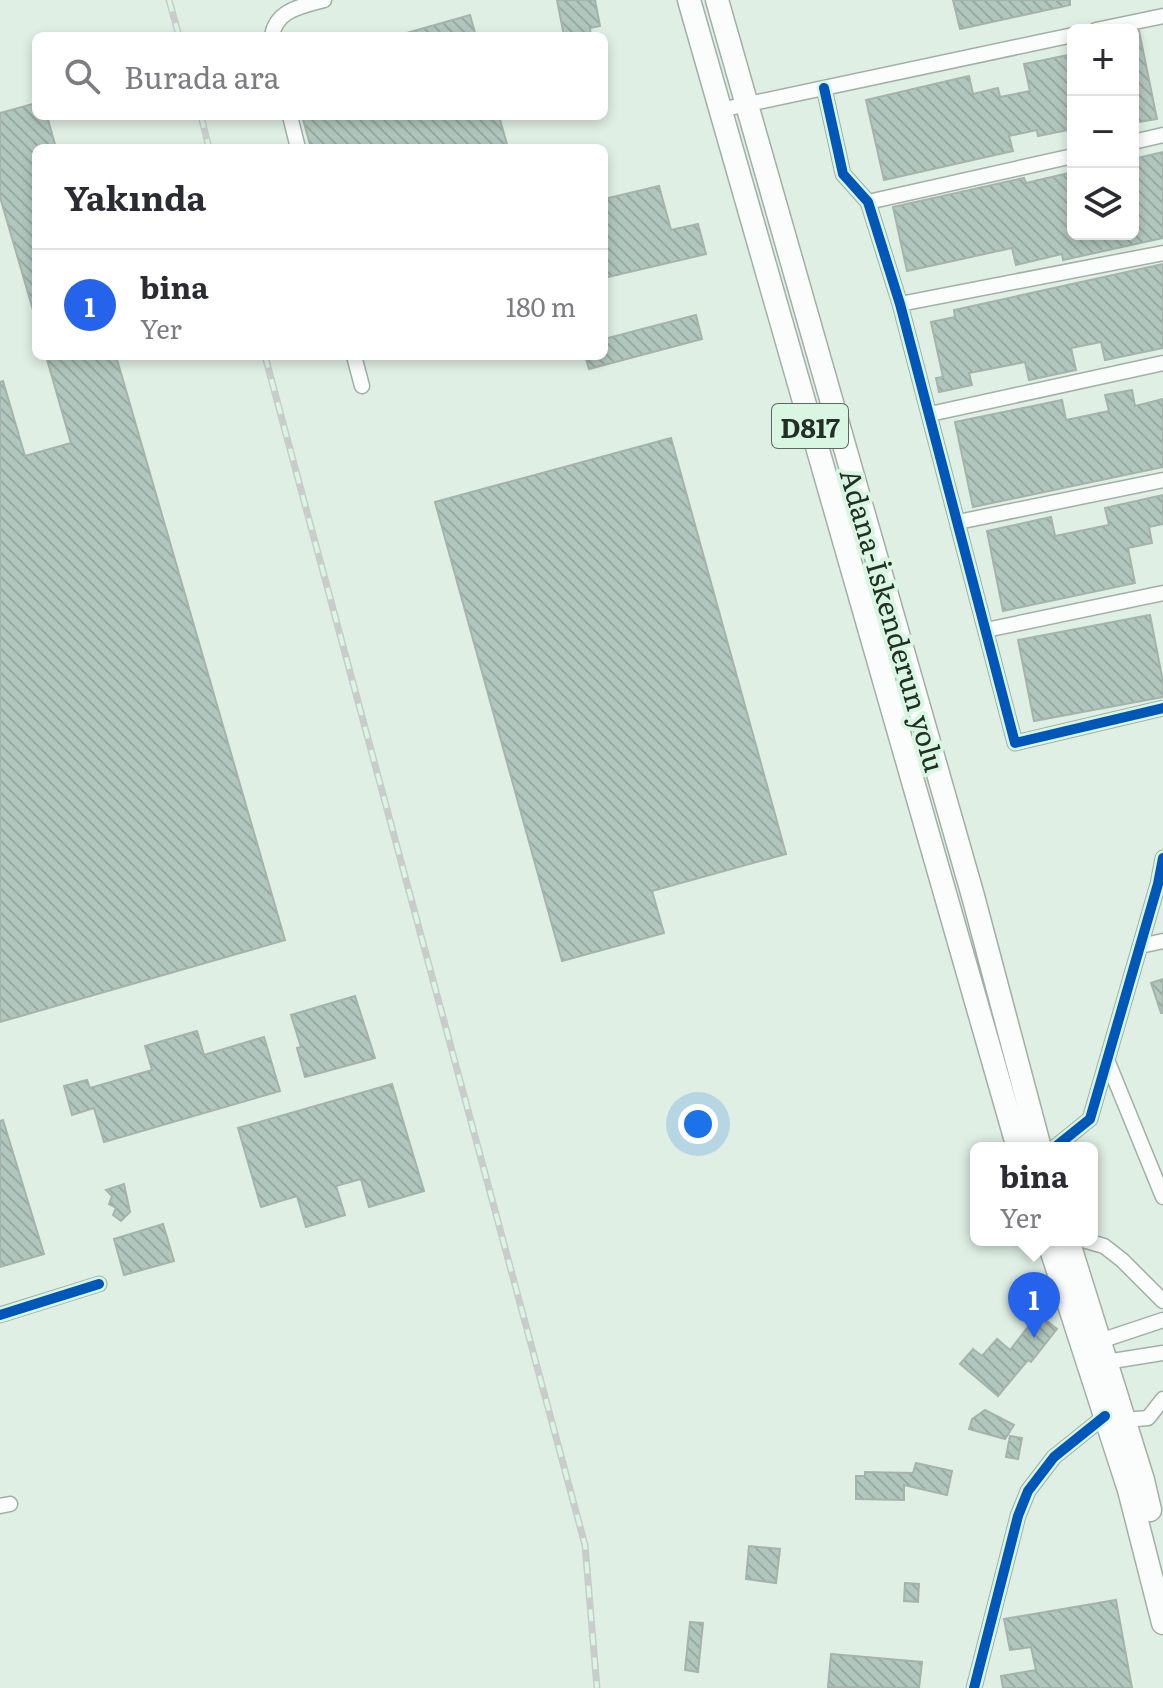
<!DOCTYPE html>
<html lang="tr">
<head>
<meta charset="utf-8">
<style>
  :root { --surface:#fff; --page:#f7f7f7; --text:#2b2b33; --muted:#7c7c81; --line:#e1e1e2; --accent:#2563eb }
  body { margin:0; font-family:Literata,serif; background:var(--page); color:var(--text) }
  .controls { position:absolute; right:24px; top:24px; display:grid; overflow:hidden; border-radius:12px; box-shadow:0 4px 12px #0003 }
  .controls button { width:72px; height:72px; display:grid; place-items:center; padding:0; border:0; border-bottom:2px solid var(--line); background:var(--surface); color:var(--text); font:40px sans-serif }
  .you { position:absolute; left:698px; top:1124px; width:28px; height:28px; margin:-20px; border:6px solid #fff; border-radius:50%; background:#1a73e8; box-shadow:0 0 0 12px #1a73e833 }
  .badge { display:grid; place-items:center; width:52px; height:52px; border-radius:50%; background:var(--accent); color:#fff; font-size:26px; font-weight:700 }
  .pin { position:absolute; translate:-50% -66px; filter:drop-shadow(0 2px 4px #0008) }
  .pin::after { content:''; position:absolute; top:42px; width:28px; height:24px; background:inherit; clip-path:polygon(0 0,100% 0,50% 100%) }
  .popup { position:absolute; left:970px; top:1142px; width:128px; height:104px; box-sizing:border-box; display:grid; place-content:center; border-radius:12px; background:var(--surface); filter:drop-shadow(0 2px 6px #0005); font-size:26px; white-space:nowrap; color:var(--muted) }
  .popup b { font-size:30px; color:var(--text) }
  .popup::after { content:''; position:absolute; left:50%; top:100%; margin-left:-16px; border:16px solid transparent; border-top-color:var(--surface) }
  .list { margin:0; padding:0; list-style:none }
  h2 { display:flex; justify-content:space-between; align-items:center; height:104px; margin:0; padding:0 32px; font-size:34px }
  h2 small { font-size:26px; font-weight:400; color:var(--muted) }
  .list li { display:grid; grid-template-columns:52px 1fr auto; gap:24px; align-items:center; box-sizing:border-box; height:112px; padding:0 32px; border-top:2px solid var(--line) }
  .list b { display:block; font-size:30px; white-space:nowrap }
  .list p { margin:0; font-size:26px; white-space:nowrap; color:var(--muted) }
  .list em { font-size:26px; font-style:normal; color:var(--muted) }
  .icon { flex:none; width:44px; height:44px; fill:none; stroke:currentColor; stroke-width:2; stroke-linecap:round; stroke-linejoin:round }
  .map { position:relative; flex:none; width:1163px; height:1688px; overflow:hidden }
  .search { position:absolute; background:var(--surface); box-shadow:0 4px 12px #0003; left:32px; top:32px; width:576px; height:88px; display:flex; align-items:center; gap:20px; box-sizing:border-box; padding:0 28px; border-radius:12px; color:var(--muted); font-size:30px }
  .panel { position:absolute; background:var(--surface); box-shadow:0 4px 12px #0003; left:32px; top:144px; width:576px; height:216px; border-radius:12px }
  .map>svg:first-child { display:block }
  .building { fill:url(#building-back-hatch); stroke:#a5b3ac; stroke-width:2 }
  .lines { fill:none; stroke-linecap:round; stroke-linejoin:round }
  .minor-casing { stroke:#a2afa6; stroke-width:17 }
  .highway-casing { stroke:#a2afa6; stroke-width:25 }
  .minor { stroke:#fafdfb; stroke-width:14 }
  .highway { stroke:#fafdfb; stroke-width:22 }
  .rail-casing { stroke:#c8ccca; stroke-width:7 }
  .rail { stroke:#d8f6e1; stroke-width:4; stroke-dasharray:12; stroke-linecap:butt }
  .cycleway-casing { stroke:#d8f6e1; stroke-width:15 }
  .cycleway { stroke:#0057b8; stroke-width:10 }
  .labels { text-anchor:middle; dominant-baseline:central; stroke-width:8; stroke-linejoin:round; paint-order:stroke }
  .shield { fill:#d8f6e1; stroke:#596a5e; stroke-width:2 }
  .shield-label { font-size:26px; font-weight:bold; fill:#222e26 }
  .street-label { font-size:28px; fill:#222e26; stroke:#d8f6e1 }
</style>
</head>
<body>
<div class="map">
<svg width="1163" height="1688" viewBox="0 0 1163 1688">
  <defs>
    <pattern id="building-back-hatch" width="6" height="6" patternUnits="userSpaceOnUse" patternTransform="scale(2)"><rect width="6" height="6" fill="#b1c7be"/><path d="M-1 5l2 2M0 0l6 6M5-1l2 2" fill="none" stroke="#98aba3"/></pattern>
  </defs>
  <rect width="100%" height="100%" fill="#dfefe4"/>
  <!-- building -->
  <path class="building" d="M 557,0 L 595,0 L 600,26 L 590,28 L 591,36 L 564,36 Z
    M 953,0 L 1070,0 L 1070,5 L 960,29 Z
    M 470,15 L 476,36 L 408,36 L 407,33 Z
    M 1139,31 L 1157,119 L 1133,123 L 1133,32 Z
    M 1073,54 L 1073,129 L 1038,136 L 1037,130 L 1009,136 L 1013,151 L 884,180 L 866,100 L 969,76 L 973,94 L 998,88 L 1000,97 L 1030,91 L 1024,64 Z
    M 36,103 L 36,116 L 47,116 L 56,148 L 36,148 L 36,310 L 33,310 L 0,197 L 0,113 Z
    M 302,116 L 499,116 L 508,148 L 311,148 Z
    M 1163,152 L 1163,238 L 1063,260 L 1062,254 L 1016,265 L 1012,248 L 907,271 L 893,207 L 1024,178 L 1026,183 L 1073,172 L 1073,234 L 1133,234 L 1133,159 Z
    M 659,186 L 671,230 L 698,224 L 706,254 L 604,278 L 604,199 Z
    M 1163,264 L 1163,348 L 1105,360 L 1101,342 L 1071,348 L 1076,370 L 1029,380 L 1025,362 L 969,373 L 972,385 L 939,392 L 936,378 L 943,377 L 931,322 L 955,317 L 954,310 Z
    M 696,315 L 702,339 L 589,369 L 585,356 L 604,356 L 604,339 Z
    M 46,356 L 116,356 L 285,940 L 0,1022 L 0,382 L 3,381 L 25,456 L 71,443 Z
    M 1132,390 L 1135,406 L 1163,399 L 1163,467 L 973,507 L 955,422 L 1062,400 L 1066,420 L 1109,411 L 1105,395 Z
    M 671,438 L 786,854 L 652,891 L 664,933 L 562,961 L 435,502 Z
    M 1163,495 L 1163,524 L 1149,527 L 1152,543 L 1128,548 L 1135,583 L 1003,611 L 987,531 L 1051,517 L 1055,536 L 1109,525 L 1105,508 Z
    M 1150,615 L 1163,682 L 1163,697 L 1034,721 L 1018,640 Z
    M 1163,979 L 1163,1013 L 1161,1013 L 1151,983 Z
    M 355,996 L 375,1058 L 305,1077 L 297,1048 L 301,1047 L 291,1015 Z
    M 197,1031 L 204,1055 L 264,1037 L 280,1091 L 104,1142 L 94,1108 L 72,1115 L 64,1086 L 87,1080 L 90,1088 L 152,1070 L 145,1046 Z
    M 392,1084 L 424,1191 L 369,1207 L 361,1179 L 336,1186 L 345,1215 L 306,1227 L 297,1196 L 261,1207 L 238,1128 Z
    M 3,1120 L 44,1254 L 0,1267 L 0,1121 Z
    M 124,1184 L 130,1212 L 121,1221 L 113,1215 L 116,1208 L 109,1204 L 112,1196 L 106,1190 Z
    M 163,1224 L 174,1261 L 124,1275 L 114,1239 Z
    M 1038,1314 L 1057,1329 L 1031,1362 L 1028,1360 L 998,1396 L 960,1364 L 973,1349 L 982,1356 L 997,1339 L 1010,1350 Z
    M 985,1410 L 1014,1425 L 1005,1439 L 969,1429 L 972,1419 Z
    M 1010,1436 L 1022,1438 L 1018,1459 L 1006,1457 Z
    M 916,1463 L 952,1471 L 947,1495 L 904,1485 L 904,1500 L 856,1499 L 856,1476 L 865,1476 L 865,1472 L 913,1473 Z
    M 749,1546 L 780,1549 L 776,1583 L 746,1579 Z
    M 905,1583 L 919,1584 L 918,1602 L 904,1601 Z
    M 1116,1600 L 1132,1688 L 1003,1688 L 1001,1676 L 1036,1670 L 1031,1647 L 1010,1650 L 1004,1619 Z
    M 690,1622 L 703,1623 L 698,1672 L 685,1670 Z
    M 831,1654 L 922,1662 L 919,1688 L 828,1687 Z"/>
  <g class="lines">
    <!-- minor casing -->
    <g class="minor-casing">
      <path id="minor" d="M 1096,30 L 1163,16
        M 272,36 C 276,10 302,6 324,0
        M 824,88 L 843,174 L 868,202 L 900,304 L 1015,743 L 1163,708
        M 720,110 L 1073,35
        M 290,116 L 298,148
        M 1133,142 L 1163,135
        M 868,202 L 1073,156
        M 900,304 L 1163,253
        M 354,356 L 362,386
        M 930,414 L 1163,363
        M 958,522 L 1163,480
        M 986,630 L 1163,593
        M 1140,946 L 1163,941
        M 1107,1060 L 1163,1197
        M 1054,1148 L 1090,1119 L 1158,884 L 1163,858
        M 1083,1240 L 1104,1246 L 1122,1260 L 1163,1301
        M 0,1315 L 99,1284
        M 1100,1341 L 1163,1320
        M 1106,1362 L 1163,1353
        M 1124,1420 L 1148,1418 L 1163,1399
        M 0,1506 L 10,1504
        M 974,1688 L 1018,1516 L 1028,1491 L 1054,1457 L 1105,1416"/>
    </g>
    <!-- highway casing -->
    <g class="highway-casing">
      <path id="highway" d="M 689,0 L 1018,1148
        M 717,0 L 973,896 L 1040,1148
        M 1048,1240 L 1129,1490 L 1163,1623
        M 1068,1240 L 1143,1480 L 1150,1510"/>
    </g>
    <!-- minor -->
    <use href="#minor" class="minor"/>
    <!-- highway -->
    <use href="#highway" class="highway"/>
    <!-- rail casing -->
    <g class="rail-casing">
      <path id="rail" d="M 169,0 L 179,36
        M 201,116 L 209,148
        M 265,356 L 585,1545 L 597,1688"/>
    </g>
    <!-- rail -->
    <use href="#rail" class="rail"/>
    <!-- cycleway casing -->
    <g class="cycleway-casing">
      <path id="cycleway" d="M 824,88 L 843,174 L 868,202 L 900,304 L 1015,743 L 1163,708
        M 1054,1148 L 1090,1119 L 1158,884 L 1163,858
        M 0,1315 L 99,1284
        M 974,1688 L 1018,1516 L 1028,1491 L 1054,1457 L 1105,1416"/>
    </g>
    <!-- cycleway -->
    <use href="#cycleway" class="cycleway"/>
  </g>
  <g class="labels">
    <!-- shield labels -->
    <rect class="shield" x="772" y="404" width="76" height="44" rx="6"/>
    <g class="shield-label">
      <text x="810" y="426">D817</text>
    </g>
    <!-- street labels -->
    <g class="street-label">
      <text transform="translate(894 620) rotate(74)">Adana-İskenderun yolu</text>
    </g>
  </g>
</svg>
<div class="controls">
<button>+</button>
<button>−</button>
<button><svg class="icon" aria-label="layers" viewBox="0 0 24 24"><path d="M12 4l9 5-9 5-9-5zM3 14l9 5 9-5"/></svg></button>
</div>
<div class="you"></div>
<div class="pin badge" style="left:1034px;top:1338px">1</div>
<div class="popup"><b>bina</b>Yer</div>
<div class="search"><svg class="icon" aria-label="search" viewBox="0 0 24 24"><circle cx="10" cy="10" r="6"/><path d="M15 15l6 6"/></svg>Burada ara</div>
<section class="panel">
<h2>Yakında<small></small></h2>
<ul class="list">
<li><span class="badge">1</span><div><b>bina</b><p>Yer</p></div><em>180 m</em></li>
</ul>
</section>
</div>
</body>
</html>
